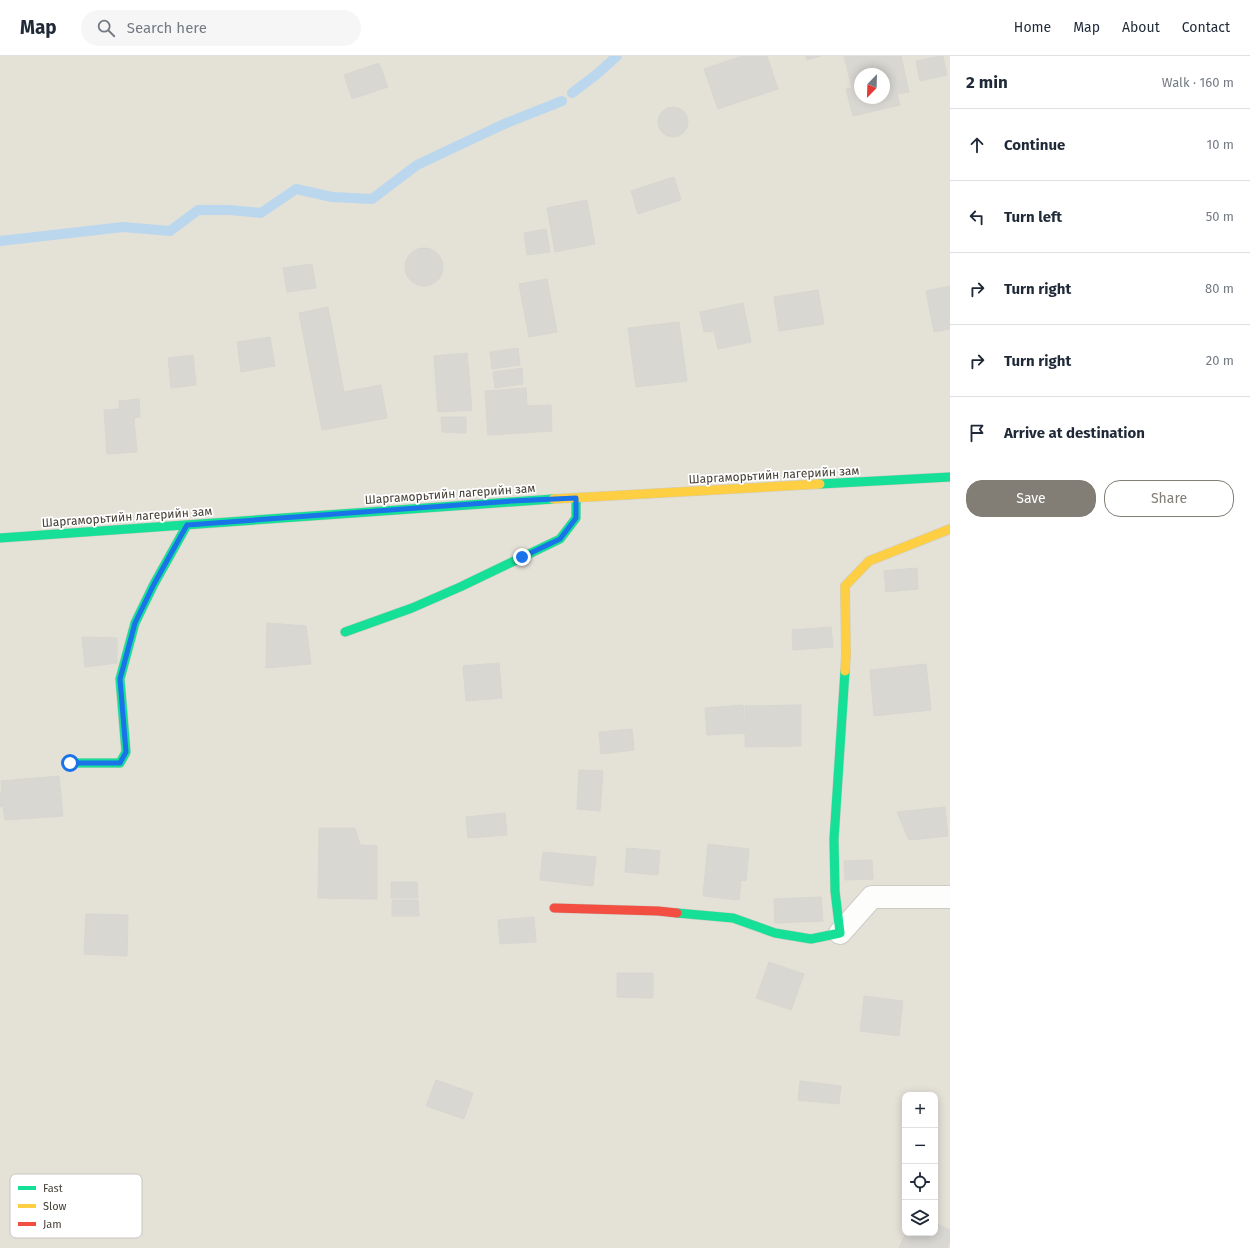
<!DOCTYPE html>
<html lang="en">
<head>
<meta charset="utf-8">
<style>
  :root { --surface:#fff; --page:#f6f6f7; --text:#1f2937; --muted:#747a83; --line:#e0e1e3; --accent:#827d75 }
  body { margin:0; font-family:"Fira Sans",sans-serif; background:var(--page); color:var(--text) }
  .controls { position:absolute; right:12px; bottom:12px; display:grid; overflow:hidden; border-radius:8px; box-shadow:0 2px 10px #0003 }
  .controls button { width:36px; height:36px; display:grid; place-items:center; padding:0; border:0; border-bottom:1px solid var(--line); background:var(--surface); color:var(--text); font:20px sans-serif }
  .compass { position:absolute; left:854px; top:12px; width:36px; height:36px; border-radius:50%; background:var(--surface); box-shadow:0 2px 10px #0003; rotate:203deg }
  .stop { position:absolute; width:12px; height:12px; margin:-9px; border:3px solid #1a73e8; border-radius:50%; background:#fff }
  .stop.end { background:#1a73e8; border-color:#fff; box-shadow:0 1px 4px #0008 }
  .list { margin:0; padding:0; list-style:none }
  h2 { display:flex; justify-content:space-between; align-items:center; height:52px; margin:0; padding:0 16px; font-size:17px }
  h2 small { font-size:13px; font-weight:400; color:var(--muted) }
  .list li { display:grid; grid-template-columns:26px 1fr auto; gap:12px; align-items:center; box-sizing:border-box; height:72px; padding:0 16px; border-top:1px solid var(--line) }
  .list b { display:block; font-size:15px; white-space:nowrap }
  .list em { font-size:13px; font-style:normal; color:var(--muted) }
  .actions { display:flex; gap:8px; padding:12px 16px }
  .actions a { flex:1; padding:9px 0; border:1px solid var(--accent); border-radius:16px; text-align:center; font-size:14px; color:var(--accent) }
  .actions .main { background:var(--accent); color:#fff }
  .icon { flex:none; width:22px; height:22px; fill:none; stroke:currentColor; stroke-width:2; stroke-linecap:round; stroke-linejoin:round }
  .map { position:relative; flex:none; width:950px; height:1192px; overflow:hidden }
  header { display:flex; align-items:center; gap:24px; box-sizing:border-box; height:56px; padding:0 20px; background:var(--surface); border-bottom:1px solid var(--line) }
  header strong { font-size:19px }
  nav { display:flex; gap:22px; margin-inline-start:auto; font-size:14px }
  .search { width:280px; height:36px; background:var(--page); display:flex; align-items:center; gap:10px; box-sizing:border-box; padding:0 14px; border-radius:22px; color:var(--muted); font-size:15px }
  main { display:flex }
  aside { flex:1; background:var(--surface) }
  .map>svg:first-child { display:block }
  .residential { fill:#e4e1d7; fill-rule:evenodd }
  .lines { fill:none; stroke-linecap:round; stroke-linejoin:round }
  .stream { stroke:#bbd7ee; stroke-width:10 }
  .building { fill:#d9d7d2; stroke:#d8d6d0; fill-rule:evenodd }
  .street-casing { stroke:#cccbc6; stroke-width:24 }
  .fast-casing { stroke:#cfccc1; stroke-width:10 }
  .slow-casing { stroke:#cfccc1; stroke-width:10 }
  .jam-casing { stroke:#cfccc1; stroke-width:10 }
  .street { stroke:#fdfdfc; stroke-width:22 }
  .fast { stroke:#16e098; stroke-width:9 }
  .slow { stroke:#ffcf43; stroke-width:9 }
  .jam { stroke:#f24e42; stroke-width:9 }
  .route { stroke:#1a73e8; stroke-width:5 }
  .labels { text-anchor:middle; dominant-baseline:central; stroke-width:3.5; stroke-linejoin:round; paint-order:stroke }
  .street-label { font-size:12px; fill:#464036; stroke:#fff }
  .key { fill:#fff; stroke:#c8c6c3; stroke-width:1 }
  .key-label { font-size:11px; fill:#464036 }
</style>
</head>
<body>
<header>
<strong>Map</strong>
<div class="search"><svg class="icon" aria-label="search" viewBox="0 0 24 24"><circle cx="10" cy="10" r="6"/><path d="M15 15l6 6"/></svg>Search here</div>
<nav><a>Home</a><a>Map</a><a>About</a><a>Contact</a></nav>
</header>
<main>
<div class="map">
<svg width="950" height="1192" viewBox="0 0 950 1192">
  <rect width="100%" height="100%" fill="#f0efea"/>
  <!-- residential -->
  <path class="residential" d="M 0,0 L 950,0 L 950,1192 L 0,1192 ZM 860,18 L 884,18 L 884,42 L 860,42 ZM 905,1039 L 935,1039 L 935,1177 L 905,1177 Z"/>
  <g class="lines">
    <!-- stream -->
    <path class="stream" d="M 572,37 L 597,18 L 617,0
      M 0,185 L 123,171 L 170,175 L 198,154 L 230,154 L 261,157 L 296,133 L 332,141 L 372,143 L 417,109 L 504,68 L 562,45"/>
  </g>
  <!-- building -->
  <path class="building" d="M 742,0 L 767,0 L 778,33 L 718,53 L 704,13 Z
    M 806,0 L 821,0 L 807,4 Z
    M 844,0 L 901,0 L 909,36 L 897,38 L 900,49 L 853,60 L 846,33 L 852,32 ZM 860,18 L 884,18 L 884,42 L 860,42 Z
    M 940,0 L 943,0 L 947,19 L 920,25 L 916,5 Z
    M 379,7 L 388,31 L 352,43 L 344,19 Z
    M658 66a15 15 0 1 1 30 0a15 15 0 1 1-30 0Z
    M 674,121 L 681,144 L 638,158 L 631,135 Z
    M 587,144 L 595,188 L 555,196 L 547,152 Z
    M 546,173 L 550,196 L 527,199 L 524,177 Z
    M405 211a19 19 0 1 1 38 0a19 19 0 1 1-38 0Z
    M 312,208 L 316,232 L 287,236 L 283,212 Z
    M 547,223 L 557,276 L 529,281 L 519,228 Z
    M 950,230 L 950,273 L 934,276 L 926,235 Z
    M 818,234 L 824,268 L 779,275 L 774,241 Z
    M 743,247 L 751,286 L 718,293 L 714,275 L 704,276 L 700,256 Z
    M 328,251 L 344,336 L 381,329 L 387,362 L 322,374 L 299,257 Z
    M 679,266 L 687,325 L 636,331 L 628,272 Z
    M 270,281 L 275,310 L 241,316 L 237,286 Z
    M 518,292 L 520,309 L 492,313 L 490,296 Z
    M 467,297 L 472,354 L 438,356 L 434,300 Z
    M 193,299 L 196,329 L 171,332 L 168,302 Z
    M 522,312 L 523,328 L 495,332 L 493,316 Z
    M 526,332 L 527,350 L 551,349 L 552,375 L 488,379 L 485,335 Z
    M 139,343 L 140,361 L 134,362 L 137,396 L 107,398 L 104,354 L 119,353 L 119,345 Z
    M 441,361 L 466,361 L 466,377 L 442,376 Z
    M 917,512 L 918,533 L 886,536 L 884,515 Z
    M 267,567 L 306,570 L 311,608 L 266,612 Z
    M 831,571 L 833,591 L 793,594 L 792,574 Z
    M 82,581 L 117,582 L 117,607 L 85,611 Z
    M 499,607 L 502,642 L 466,645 L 463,610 Z
    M 926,608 L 931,654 L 874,660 L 870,614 Z
    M 743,649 L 745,677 L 707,679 L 705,652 Z
    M 801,649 L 801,690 L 745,691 L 745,650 Z
    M 632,673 L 634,694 L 601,698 L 599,676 Z
    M 579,714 L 603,715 L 600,755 L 577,753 Z
    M 59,720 L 63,760 L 5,764 L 3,750 L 0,751 L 0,736 L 2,736 L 1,725 Z
    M 945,751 L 948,780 L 909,784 L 897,756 Z
    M 505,757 L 507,779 L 468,782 L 466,761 Z
    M 319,772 L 355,772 L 360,789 L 377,790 L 377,843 L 318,842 Z
    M 708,788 L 749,793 L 746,825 L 741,824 L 739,844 L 703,840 Z
    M 627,792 L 660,795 L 658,819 L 625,816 Z
    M 543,796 L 596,801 L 593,830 L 540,824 Z
    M 872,804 L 873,823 L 845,824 L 844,805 Z
    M 391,826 L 417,826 L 418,842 L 391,842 Z
    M 821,841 L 823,865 L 775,867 L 774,843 Z
    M 392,844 L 418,844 L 419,860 L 392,860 Z
    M 86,858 L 128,859 L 127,900 L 84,898 Z
    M 534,861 L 536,886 L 500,888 L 498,864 Z
    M 769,906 L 804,918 L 791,954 L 756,942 Z
    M 617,917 L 653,917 L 653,942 L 617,941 Z
    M 864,940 L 903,945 L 899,980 L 860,975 Z
    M 436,1024 L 473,1037 L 464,1063 L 426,1050 Z
    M 800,1025 L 841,1030 L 839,1048 L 798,1044 Z
    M 935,1167 L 950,1174 L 950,1185 L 947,1192 L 899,1192 L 906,1177 L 935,1177 Z"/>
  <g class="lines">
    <!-- street casing -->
    <g class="street-casing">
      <path id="street" d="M 840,877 L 872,841 L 950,841"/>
    </g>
    <!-- fast casing -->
    <g class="fast-casing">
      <path id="fast" d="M 820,428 L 950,421
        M 0,482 L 553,443
        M 345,576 L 412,552 L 460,531 L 560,483 L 576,462 L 576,442
        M 70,707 L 120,707 L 126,696 L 120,623 L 135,567 L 154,528 L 187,469
        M 677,857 L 733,862 L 775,877 L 811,883 L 840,877 L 835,835 L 834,783 L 845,615"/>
    </g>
    <!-- slow casing -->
    <g class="slow-casing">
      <path id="slow" d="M 553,443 L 820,428
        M 845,615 L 846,599 L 845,530 L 869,505 L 950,473"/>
    </g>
    <!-- jam casing -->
    <g class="jam-casing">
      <path id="jam" d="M 554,852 L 658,855 L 677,857"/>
    </g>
    <!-- street -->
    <use href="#street" class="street"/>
    <!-- fast -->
    <use href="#fast" class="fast"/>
    <!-- slow -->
    <use href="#slow" class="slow"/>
    <!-- jam -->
    <use href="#jam" class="jam"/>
  </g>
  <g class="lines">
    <!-- route -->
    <path class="route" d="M 70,707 L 120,707 L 126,696 L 120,623 L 135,567 L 154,528 L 187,469 L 512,445 L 576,442 L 576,462 L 560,483 L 522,501"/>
  </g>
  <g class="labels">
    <!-- street labels -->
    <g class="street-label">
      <text transform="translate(774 419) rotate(-3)">Шаргаморьтийн лагерийн зам</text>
      <text transform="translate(450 438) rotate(-4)">Шаргаморьтийн лагерийн зам</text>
      <text transform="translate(127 461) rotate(-4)">Шаргаморьтийн лагерийн зам</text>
    </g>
  </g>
  <!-- legend -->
  <rect x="10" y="1118" width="132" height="64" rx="6" class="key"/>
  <rect x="18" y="1130" width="18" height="4" fill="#16e098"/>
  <rect x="18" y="1148" width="18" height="4" fill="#ffcf43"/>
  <rect x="18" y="1166" width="18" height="4" fill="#f24e42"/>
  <g class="key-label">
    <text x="43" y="1136">Fast</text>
    <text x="43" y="1154">Slow</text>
    <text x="43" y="1172">Jam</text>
  </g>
</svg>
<div class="controls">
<button>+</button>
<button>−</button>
<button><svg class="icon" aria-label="locate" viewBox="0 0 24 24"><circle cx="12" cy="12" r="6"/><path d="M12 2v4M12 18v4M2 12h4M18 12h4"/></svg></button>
<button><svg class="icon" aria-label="layers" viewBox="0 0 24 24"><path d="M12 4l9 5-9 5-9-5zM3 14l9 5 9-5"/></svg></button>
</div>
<svg class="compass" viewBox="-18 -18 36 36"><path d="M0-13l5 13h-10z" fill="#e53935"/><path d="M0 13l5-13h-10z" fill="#747a83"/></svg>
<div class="stop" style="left:70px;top:707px"></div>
<div class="stop end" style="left:522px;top:501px"></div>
</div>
<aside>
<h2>2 min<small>Walk · 160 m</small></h2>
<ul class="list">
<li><svg class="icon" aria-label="ahead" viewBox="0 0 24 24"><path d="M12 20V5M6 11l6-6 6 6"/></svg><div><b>Continue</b></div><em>10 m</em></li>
<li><svg class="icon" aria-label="left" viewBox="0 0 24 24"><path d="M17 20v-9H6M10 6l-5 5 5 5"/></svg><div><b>Turn left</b></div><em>50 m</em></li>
<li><svg class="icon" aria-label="right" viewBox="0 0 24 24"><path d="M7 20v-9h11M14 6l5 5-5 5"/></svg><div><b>Turn right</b></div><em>80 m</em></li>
<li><svg class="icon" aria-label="right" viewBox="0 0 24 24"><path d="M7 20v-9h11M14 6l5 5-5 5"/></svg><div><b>Turn right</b></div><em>20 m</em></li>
<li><svg class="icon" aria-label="arrive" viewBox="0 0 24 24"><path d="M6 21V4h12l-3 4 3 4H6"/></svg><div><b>Arrive at destination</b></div></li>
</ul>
<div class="actions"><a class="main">Save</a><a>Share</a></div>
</aside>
</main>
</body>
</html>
